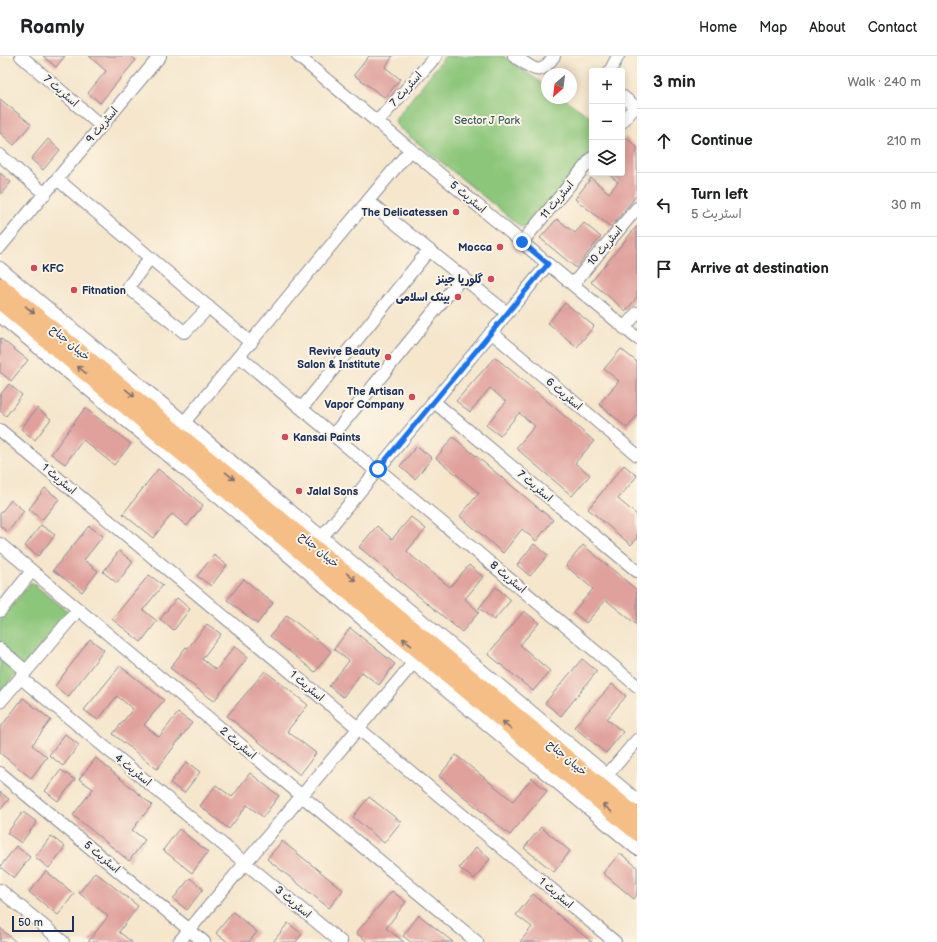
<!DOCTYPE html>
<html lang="en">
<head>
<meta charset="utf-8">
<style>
  :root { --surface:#fff; --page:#f2f2f2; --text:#202124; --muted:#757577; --line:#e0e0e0 }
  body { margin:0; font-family:"Balsamiq Sans","Playpen Sans Arabic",sans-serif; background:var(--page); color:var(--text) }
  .controls { position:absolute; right:12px; top:12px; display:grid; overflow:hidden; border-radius:4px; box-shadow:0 2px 10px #0003 }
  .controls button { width:36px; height:36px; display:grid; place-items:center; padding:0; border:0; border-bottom:1px solid var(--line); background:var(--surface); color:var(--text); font:20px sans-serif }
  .compass { position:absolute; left:541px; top:12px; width:36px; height:36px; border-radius:50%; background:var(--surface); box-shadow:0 2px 10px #0003; rotate:208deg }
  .scale { position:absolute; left:12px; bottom:10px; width:62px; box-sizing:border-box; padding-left:4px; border:2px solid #1b2f5e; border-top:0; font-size:11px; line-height:14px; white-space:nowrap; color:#1b2f5e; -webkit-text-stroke:3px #fcf5e5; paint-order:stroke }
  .stop { position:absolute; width:12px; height:12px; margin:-9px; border:3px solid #1a73e8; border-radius:50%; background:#fff }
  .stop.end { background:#1a73e8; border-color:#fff; box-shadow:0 1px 4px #0008 }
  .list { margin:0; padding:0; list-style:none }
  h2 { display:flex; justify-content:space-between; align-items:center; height:52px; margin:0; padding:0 16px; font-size:17px }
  h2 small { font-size:13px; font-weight:400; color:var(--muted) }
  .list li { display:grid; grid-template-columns:26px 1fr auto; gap:12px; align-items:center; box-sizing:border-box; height:64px; padding:0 16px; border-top:1px solid var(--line) }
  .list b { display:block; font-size:15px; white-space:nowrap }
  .list p { margin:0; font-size:13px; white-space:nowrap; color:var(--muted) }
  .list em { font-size:13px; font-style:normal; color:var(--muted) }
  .icon { flex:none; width:22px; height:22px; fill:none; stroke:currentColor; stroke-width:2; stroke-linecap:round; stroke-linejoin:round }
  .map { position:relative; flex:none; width:637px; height:886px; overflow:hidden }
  header { display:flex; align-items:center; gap:24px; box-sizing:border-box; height:56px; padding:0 20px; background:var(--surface); border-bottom:1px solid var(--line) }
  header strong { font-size:19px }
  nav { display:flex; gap:22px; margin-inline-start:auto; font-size:14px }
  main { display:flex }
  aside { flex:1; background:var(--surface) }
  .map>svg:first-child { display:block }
  .green { fill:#8cc67a; stroke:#547a6c }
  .building { fill:#e0a19d }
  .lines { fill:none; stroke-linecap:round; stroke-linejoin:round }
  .minor-casing { stroke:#888a95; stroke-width:14 }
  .major-casing { stroke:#888a95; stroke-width:16 }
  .minor { stroke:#fff; stroke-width:12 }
  .major { stroke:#f6be87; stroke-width:15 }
  .oneway { stroke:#7e6f70 }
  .route { stroke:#1a73e8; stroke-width:5 }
  .poi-dot { fill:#d1495b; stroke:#fcf5e5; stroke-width:1.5 }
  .labels { text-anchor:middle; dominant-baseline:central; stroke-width:4; stroke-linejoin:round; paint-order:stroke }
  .street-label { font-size:11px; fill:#1b2f5e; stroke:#fcf5e5 }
  .park-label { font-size:11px; fill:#3d5c66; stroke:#fcf5e5 }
  .poi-label { font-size:11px; font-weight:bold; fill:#1b2f5e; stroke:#fcf5e5; text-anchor:end }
</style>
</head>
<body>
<header>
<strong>Roamly</strong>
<nav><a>Home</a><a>Map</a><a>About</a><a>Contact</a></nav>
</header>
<main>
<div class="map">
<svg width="637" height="886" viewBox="0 0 637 886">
  <rect width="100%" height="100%" fill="#fcf5e5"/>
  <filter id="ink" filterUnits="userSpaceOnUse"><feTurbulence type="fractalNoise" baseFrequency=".025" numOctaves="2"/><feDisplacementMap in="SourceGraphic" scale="8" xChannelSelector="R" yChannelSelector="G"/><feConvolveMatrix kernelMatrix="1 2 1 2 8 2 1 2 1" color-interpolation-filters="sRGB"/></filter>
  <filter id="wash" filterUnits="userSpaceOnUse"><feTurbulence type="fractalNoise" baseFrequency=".012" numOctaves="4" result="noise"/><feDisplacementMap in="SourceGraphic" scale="16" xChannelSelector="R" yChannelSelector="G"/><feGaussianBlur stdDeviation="0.9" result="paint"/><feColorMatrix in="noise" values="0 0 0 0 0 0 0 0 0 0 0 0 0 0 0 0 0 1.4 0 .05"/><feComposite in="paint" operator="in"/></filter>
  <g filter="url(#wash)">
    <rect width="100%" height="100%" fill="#f5e6cc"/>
    <!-- green -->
    <path class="green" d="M 445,0 L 503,0 L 547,31 L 547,42 L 563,42 L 592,62 L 592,97 L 528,170 L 521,171 L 397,70 L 395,65 L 397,61 Z
      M 31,526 L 70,557 L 0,637 L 0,564 Z"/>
    <g id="blocks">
      <!-- building -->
      <path class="building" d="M 43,0 L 65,0 L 56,11 Z
        M 89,0 L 131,0 L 136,4 L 100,47 L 88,37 L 106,15 Z
        M 369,0 L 393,0 L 385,11 L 400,23 L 385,42 L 354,19 Z
        M 0,43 L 31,68 L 14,89 L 0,77 Z
        M 625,81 L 637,91 L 637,139 L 611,171 L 575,143 L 591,122 L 609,137 L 618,126 L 607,117 L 622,117 L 622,85 Z
        M 48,83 L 60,94 L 43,114 L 31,103 Z
        M 0,117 L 11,126 L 0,139 Z
        M 557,163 L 575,177 L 584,167 L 601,181 L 576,212 L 540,182 Z
        M 637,170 L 637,241 L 626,255 L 591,226 Z
        M 565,247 L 594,270 L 577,291 L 548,267 Z
        M 0,282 L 28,304 L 11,325 L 0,316 Z
        M 621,293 L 637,306 L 637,360 L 627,372 L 599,348 L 619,325 L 604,313 Z
        M 495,301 L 594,385 L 575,407 L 590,419 L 572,440 L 516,392 L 535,370 L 519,357 L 500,380 L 486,369 L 506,346 L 490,332 L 470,356 L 456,345 Z
        M 9,328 L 22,339 L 6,360 L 0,355 L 0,339 Z
        M 37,352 L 51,363 L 35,384 L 21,373 Z
        M 85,352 L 131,388 L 114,409 L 83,384 L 65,408 L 51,398 Z
        M 453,381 L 553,464 L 536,485 L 522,473 L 503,497 L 460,460 L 479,437 L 436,402 Z
        M 417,390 L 432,402 L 415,423 L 400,410 Z
        M 624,409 L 637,420 L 618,443 L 637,459 L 637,482 L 631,489 L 588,453 Z
        M 158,413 L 203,449 L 187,470 L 172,458 L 153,482 L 123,458 Z
        M 45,432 L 59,443 L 42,464 L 29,453 Z
        M 11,444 L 24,455 L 8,476 L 0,470 L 0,458 Z
        M 411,461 L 426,473 L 407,495 L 413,501 L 450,531 L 469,509 L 483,521 L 465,543 L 479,556 L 462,576 L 359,491 L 377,470 L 392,483 Z
        M 41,469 L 55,479 L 38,500 L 25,490 Z
        M 89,470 L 103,480 L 84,504 L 98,515 L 82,536 L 53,514 Z
        M 534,488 L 548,499 L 530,520 L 517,509 Z
        M 583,489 L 637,534 L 637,569 L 606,544 L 586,567 L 573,556 L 593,533 L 566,510 Z
        M 119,495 L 133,506 L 117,527 L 103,516 Z
        M 214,499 L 227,509 L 211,530 L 197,520 Z
        M 149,519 L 163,529 L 143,554 L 157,565 L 141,586 L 112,563 Z
        M 244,523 L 273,547 L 257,568 L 227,544 Z
        M 496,531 L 511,544 L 494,564 L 479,552 Z
        M 177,542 L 190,553 L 174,574 L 160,563 Z
        M 524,555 L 539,567 L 520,589 L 550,615 L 533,635 L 488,598 Z
        M 287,559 L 331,595 L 315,616 L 270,580 Z
        M 207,568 L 221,578 L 202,603 L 216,614 L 235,590 L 248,601 L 214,645 L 170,612 L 186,591 L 188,592 Z
        M 350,572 L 395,608 L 379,629 L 362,616 L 343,641 L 329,630 L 349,605 L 334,593 Z
        M 90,583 L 104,594 L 68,641 L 55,630 Z
        M 582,603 L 597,615 L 561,660 L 545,647 Z
        M 120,610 L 164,644 L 144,669 L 159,681 L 178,657 L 192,667 L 157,713 L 113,678 L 133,653 L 117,640 L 98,664 L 84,654 Z
        M 265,615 L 308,649 L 287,675 L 316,697 L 300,719 L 227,660 Z
        M 612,628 L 626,640 L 607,663 L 623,676 L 606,697 L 574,671 Z
        M 23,642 L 51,664 L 32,689 L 47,701 L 31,722 L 0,697 L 0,672 Z
        M 65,678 L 79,689 L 63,710 L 49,699 Z
        M 456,699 L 513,745 L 532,722 L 547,735 L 510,779 L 439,720 Z
        M 96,702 L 152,749 L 132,774 L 145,784 L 129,805 L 73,759 L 93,733 L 79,723 Z
        M 187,706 L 200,716 L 184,737 L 170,727 Z
        M 61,714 L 75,724 L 58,745 L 45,735 Z
        M 250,717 L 279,740 L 263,761 L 247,749 L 229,773 L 200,750 L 216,729 L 232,741 Z
        M 0,736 L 9,743 L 0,754 Z
        M 369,741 L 401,766 L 384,787 L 353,761 Z
        M 23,756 L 37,766 L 21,787 L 7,777 Z
        M 541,771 L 570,795 L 554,816 L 524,792 Z
        M 179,773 L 208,796 L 192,817 L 163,794 Z
        M 51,780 L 65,791 L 49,812 L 35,801 Z
        M 282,785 L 343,834 L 329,852 L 267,803 Z
        M 16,790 L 30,801 L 14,822 L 0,811 Z
        M 476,791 L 490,803 L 474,823 L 459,812 Z
        M 620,797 L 637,811 L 637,839 L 634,843 L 603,817 Z
        M 46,815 L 74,838 L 58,859 L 29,836 Z
        M 95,816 L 138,850 L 119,876 L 132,886 L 88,886 L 108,860 L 79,837 Z
        M 190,822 L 203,833 L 187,854 L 173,843 Z
        M 392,835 L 406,846 L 386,872 L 404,886 L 368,886 L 356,877 Z
        M 533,838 L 569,868 L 592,886 L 520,886 L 532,871 L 516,859 Z
        M 233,856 L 257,876 L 249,886 L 228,886 L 216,877 Z
        M 419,859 L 453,886 L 411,886 L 403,880 Z
        M 288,867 L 302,878 L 296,886 L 273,886 Z
        M 0,872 L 16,886 L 0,886 Z"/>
    </g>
  </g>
  <g filter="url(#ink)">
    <use href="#blocks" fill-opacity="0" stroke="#888a95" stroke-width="1"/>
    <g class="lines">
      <!-- minor casing -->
      <g class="minor-casing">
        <path id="minor" d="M 21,0 L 101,70
          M 298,0 L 637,282
          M 514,0 C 534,12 539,23 554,0
          M 610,15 L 618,0
          M 622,40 L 637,52
          M 377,66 L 436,0
          M 622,66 L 635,51
          M 0,99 L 45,138
          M 57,123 L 251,287
          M 368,145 L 507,257
          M 522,186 L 592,102
          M 0,191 L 160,0
          M 150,202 L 129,230 L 130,233 L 184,276 L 186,275 L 209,251
          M 0,212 L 637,744
          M 573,228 L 637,152
          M 0,260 L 289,500 L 413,607 L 637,793
          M 624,272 L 637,257
          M 491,276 L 637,399
          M 240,301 L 376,415
          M 433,345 L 637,515
          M 302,352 L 429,194
          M 181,370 L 411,93
          M 0,374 L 615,886
          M 334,378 L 463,220
          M 378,413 L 637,630
          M 317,487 L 548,208
          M 0,488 L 477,886
          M 0,555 L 32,515
          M 0,593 L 26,615
          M 21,622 L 341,886
          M 0,646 L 78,554
          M 0,717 L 204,886
          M 603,724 L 637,684
          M 0,834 L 63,886
          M 179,886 L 419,600"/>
      </g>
      <!-- major casing -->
      <g class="major-casing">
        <path id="major" d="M 0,229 L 637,760
          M 0,246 L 637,777"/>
      </g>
      <!-- minor -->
      <use href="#minor" class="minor"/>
      <!-- major -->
      <use href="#major" class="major"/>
    </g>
    <!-- one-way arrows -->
    <defs><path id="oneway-shaft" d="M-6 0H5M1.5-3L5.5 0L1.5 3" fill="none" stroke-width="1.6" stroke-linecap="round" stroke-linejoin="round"/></defs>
    <g class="oneway">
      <use href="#oneway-shaft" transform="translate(30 254) rotate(40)"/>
      <use href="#oneway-shaft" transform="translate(82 314) rotate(-140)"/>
      <use href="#oneway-shaft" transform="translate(130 337) rotate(40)"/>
      <use href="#oneway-shaft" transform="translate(230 420) rotate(40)"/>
      <use href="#oneway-shaft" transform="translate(351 521) rotate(40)"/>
      <use href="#oneway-shaft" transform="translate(407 586) rotate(-140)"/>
      <use href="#oneway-shaft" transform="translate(507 669) rotate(-140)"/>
      <use href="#oneway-shaft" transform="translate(607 752) rotate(-140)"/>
    </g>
  </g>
  <g class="lines" filter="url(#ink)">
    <!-- route -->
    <path class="route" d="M 378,413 L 548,208 L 522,186"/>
  </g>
  <!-- markers -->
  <g class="poi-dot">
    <circle cx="456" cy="156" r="4"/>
    <circle cx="500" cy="191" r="4"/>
    <circle cx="34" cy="212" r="4"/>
    <circle cx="491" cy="223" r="4"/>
    <circle cx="74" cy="234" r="4"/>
    <circle cx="458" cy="241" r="4"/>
    <circle cx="388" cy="301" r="4"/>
    <circle cx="412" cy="341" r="4"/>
    <circle cx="285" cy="381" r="4"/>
    <circle cx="299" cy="435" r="4"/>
  </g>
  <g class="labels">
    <!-- street labels -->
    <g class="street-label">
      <text transform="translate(406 33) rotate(-48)">اسٹریٹ 7</text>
      <text transform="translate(61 35) rotate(41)">اسٹریٹ 7</text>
      <text transform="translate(102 69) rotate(-50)">اسٹریٹ 9</text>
      <text transform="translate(468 141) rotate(40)">اسٹریٹ 5</text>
      <text transform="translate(557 144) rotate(-50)">اسٹریٹ 11</text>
      <text transform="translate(605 190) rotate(-50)">اسٹریٹ 10</text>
      <text transform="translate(70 287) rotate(40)">خیبان جناح</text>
      <text transform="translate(564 338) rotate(40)">اسٹریٹ 6</text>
      <text transform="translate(59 423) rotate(40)">اسٹریٹ 1</text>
      <text transform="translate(535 430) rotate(40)">اسٹریٹ 7</text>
      <text transform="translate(319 494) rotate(40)">خیبان جناح</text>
      <text transform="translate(508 521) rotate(40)">اسٹریٹ 8</text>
      <text transform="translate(307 630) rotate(40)">اسٹریٹ 1</text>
      <text transform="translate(238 687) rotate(40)">اسٹریٹ 2</text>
      <text transform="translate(567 702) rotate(40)">خیبان جناح</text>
      <text transform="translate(133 714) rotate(39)">اسٹریٹ 4</text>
      <text transform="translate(102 801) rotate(40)">اسٹریٹ 5</text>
      <text transform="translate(556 837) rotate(40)">اسٹریٹ 1</text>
      <text transform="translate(293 846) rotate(40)">اسٹریٹ 3</text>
    </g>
    <!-- park labels -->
    <g class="park-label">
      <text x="487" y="64">Sector J Park</text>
    </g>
    <!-- poi labels -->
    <g class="poi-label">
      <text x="448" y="156">The Delicatessen</text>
      <text x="492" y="191">Mocca</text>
      <text x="42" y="212" text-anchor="start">KFC</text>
      <text x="483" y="223">گلوریا جینز</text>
      <text x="82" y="234" text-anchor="start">Fitnation</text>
      <text x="450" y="241">بینک اسلامی</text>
      <text x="380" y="295">Revive Beauty<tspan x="380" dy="13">Salon &amp; Institute</tspan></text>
      <text x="404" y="335">The Artisan<tspan x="404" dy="13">Vapor Company</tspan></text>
      <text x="293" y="381" text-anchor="start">Kansai Paints</text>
      <text x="307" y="435" text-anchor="start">Jalal Sons</text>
    </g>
  </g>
</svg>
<div class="controls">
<button>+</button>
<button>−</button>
<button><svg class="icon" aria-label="layers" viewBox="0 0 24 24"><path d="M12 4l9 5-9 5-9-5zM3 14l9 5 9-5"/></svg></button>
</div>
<svg class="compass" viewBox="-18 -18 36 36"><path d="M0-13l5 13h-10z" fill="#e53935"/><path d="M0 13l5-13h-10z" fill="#757577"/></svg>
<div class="scale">50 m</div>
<div class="stop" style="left:378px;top:413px"></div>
<div class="stop end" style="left:522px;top:186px"></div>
</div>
<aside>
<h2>3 min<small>Walk · 240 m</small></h2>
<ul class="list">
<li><svg class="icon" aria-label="ahead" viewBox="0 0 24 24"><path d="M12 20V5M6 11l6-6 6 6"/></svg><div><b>Continue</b></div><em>210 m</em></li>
<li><svg class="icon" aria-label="left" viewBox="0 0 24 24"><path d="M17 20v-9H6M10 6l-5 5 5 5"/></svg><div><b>Turn left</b><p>اسٹریٹ 5</p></div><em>30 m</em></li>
<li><svg class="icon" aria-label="arrive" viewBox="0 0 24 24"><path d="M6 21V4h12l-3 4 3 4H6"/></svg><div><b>Arrive at destination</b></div></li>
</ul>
</aside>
</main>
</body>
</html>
